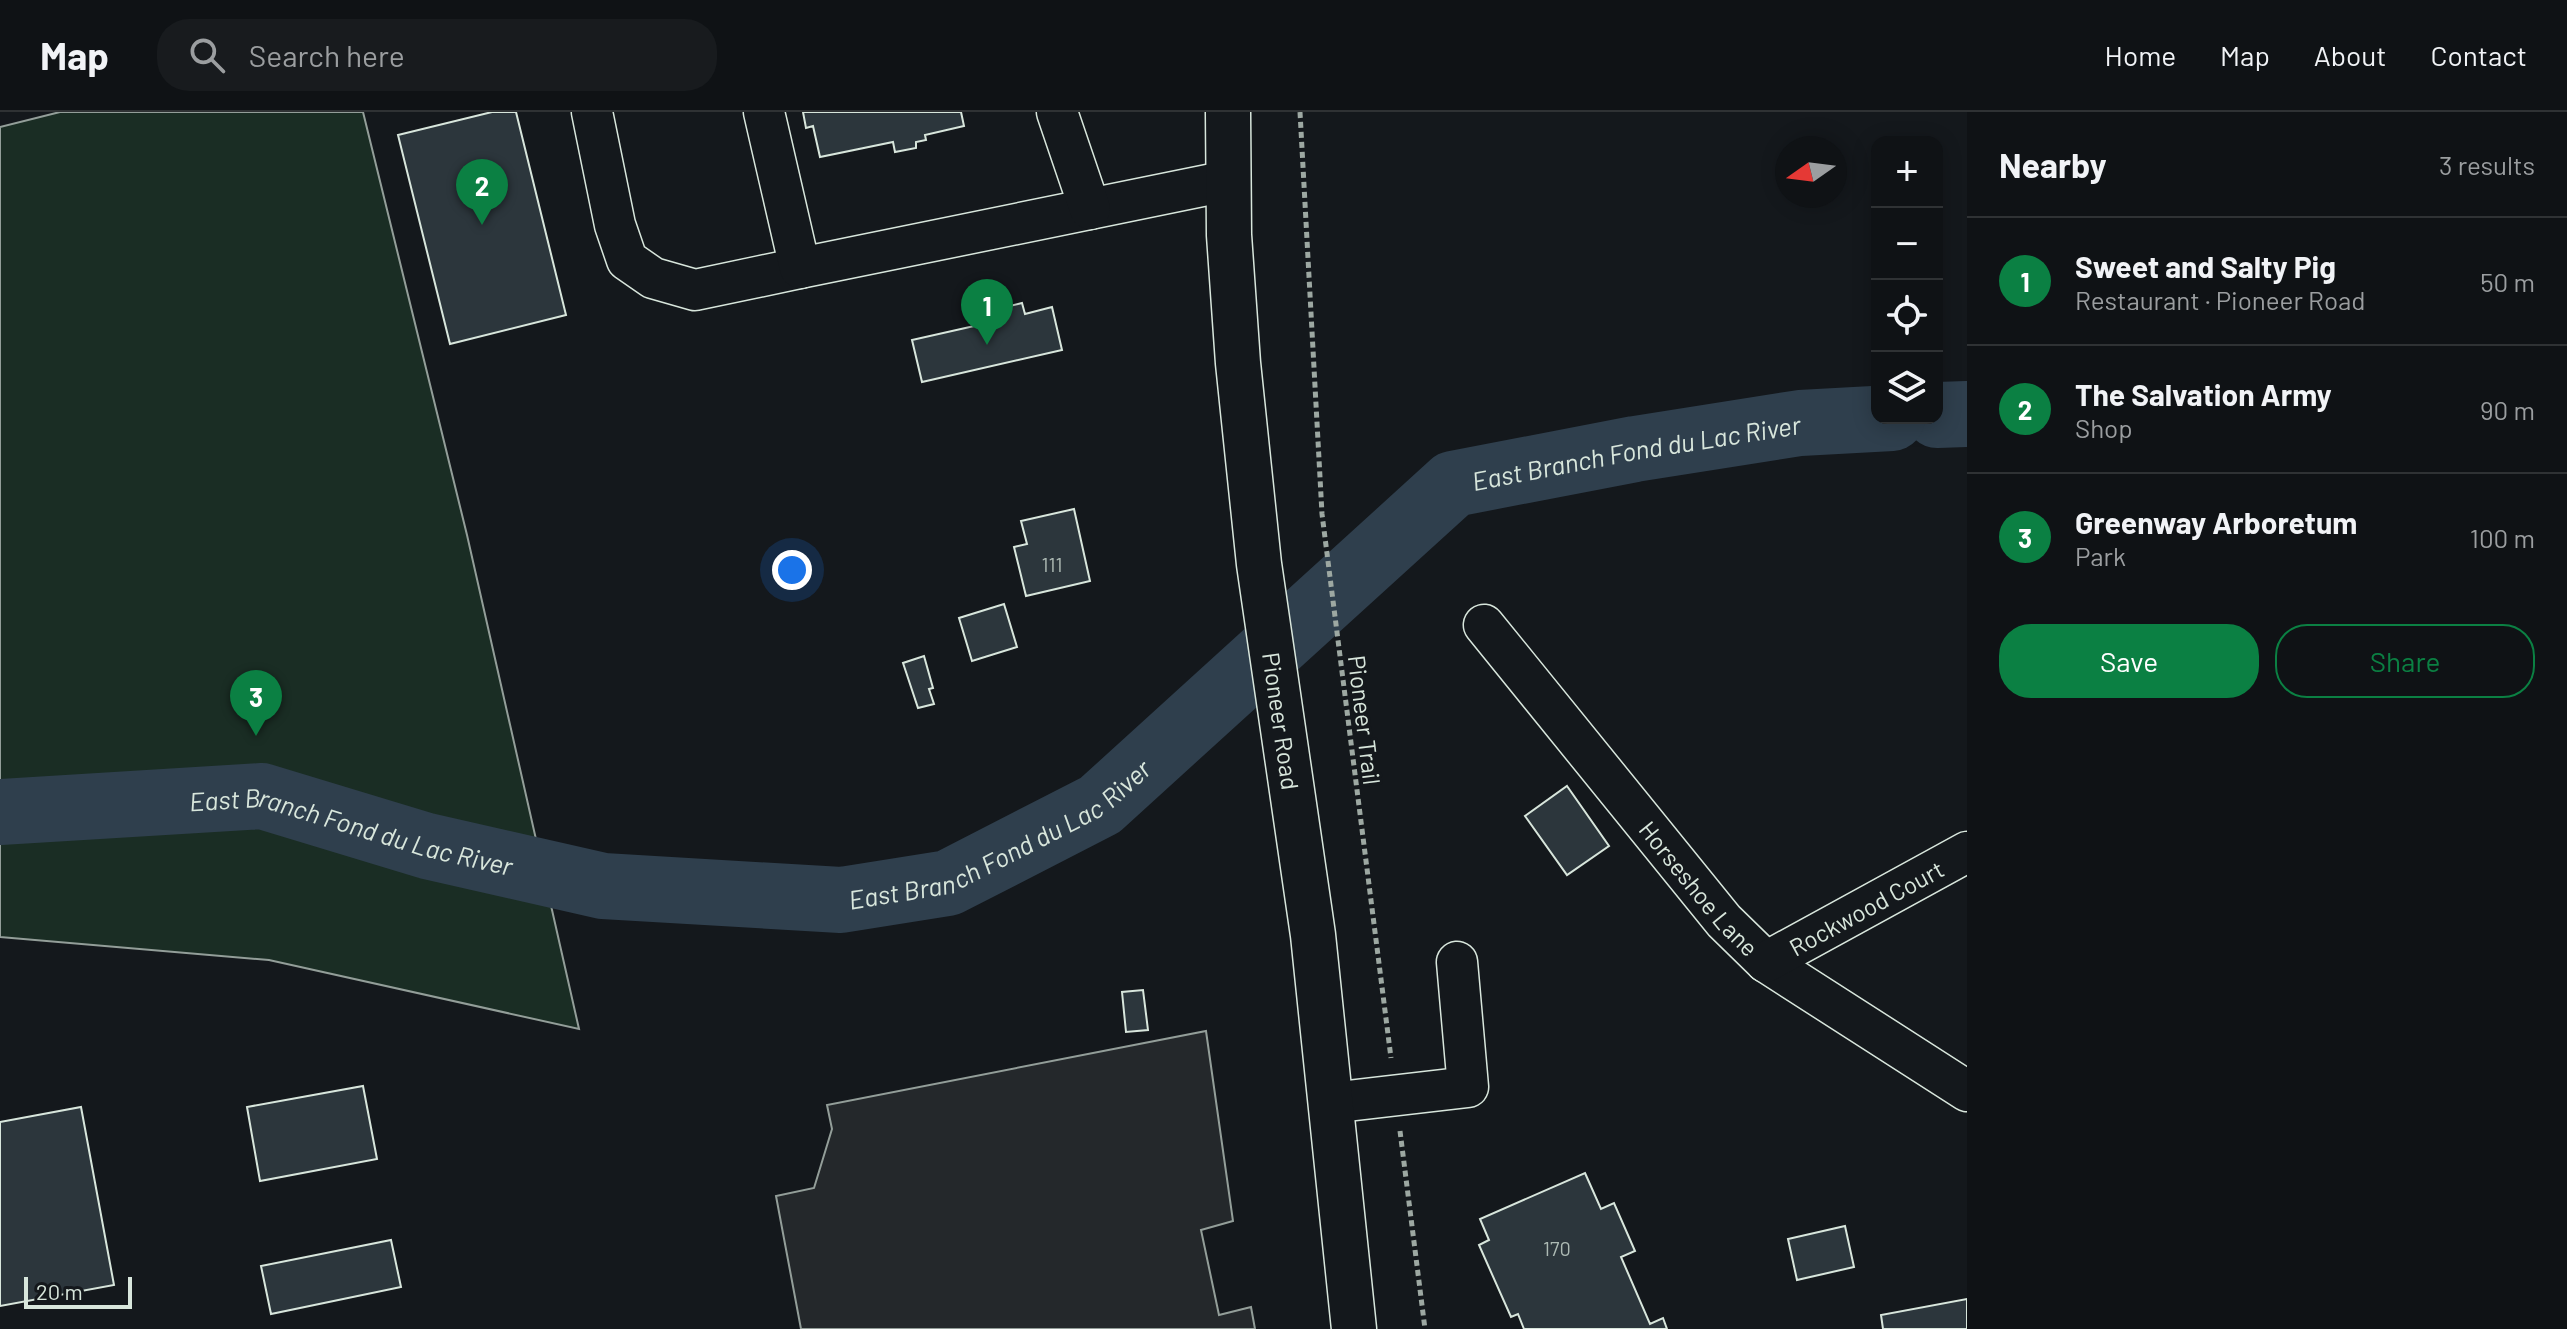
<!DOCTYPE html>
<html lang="en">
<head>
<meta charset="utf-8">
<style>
  :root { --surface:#0f1215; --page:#181b1e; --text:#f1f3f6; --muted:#9b9ea0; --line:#2f3234; --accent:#0b8043 }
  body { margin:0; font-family:Barlow,sans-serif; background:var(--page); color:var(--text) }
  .controls { position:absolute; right:24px; top:24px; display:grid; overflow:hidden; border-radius:16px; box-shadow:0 4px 20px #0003 }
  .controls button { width:72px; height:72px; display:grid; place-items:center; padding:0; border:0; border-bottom:2px solid var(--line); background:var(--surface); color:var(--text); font:40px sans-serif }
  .compass { position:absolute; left:1775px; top:24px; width:72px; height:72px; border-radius:50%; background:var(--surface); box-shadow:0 4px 20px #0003; rotate:256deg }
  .scale { position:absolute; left:24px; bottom:20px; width:108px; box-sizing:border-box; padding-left:8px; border:4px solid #d8e6dc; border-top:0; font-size:22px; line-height:28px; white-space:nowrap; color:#d8e6dc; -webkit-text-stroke:6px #14181c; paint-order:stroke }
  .you { position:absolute; left:792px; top:458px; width:28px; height:28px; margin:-20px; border:6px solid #fff; border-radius:50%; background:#1a73e8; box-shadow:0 0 0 12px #1a73e833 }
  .badge { display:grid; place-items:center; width:52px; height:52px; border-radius:50%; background:var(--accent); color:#fff; font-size:26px; font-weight:700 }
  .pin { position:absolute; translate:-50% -66px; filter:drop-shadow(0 2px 4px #0008) }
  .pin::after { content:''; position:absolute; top:42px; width:28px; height:24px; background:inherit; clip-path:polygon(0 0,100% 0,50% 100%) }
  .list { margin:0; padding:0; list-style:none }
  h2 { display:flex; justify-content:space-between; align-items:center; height:104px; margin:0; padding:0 32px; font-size:34px }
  h2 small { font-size:26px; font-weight:400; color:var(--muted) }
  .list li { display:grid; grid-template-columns:52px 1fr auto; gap:24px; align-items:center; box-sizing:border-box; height:128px; padding:0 32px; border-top:2px solid var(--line) }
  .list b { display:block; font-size:30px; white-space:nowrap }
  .list p { margin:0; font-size:26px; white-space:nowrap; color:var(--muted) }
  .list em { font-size:26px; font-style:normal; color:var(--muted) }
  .actions { display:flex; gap:16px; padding:24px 32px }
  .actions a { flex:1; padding:18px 0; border:2px solid var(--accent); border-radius:32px; text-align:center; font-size:28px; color:var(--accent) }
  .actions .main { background:var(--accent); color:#fff }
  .icon { flex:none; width:44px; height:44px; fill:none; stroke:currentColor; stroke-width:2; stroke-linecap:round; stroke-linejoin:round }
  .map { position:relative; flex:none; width:1967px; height:1217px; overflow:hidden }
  header { display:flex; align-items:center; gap:48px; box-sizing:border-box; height:112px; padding:0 40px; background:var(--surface); border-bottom:2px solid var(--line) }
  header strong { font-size:38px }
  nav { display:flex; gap:44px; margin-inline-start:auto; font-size:28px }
  .search { width:560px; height:72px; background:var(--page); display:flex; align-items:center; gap:20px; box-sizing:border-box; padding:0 28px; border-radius:32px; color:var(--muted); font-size:30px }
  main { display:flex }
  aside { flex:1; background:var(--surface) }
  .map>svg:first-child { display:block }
  .green { fill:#1a2d24; stroke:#939e99; stroke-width:2 }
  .parking { fill:#24282b; stroke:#939e99; stroke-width:2 }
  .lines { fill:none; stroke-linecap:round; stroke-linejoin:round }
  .river { stroke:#2f3f4d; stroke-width:66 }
  .building { fill:#2c363c; stroke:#d8e6dc; stroke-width:2 }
  .minor-casing { stroke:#d8e6dc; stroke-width:43 }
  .major-casing { stroke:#d8e6dc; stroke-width:47 }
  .path { stroke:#9da8a2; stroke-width:5; stroke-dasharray:6 4; stroke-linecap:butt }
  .minor { stroke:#14181c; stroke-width:40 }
  .major { stroke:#14181c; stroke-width:44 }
  .labels { text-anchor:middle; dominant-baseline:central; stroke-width:6; stroke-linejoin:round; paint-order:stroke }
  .number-label { font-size:20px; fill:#adbab4 }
  .street-label { font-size:24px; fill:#d8e6dc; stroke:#14181c }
  .water-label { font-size:26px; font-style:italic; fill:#d8e6dc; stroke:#14181c }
</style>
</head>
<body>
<header>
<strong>Map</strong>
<div class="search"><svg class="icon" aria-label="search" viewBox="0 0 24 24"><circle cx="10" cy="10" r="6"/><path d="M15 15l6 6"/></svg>Search here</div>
<nav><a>Home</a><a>Map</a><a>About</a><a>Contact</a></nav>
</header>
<main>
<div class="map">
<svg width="1967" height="1217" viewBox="0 0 1967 1217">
  <rect width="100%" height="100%" fill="#14181c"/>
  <!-- green -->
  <path class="green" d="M 60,0 L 363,0 L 467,423 L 579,917 L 269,848 L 0,825 L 0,15 Z"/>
  <!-- parking -->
  <path class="parking" d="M 1206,919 L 1233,1109 L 1201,1118 L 1219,1203 L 1251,1195 L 1255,1217 L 801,1217 L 776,1084 L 814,1076 L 832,1017 L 827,993 Z"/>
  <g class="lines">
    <!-- river -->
    <g class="river">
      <path d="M 1937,303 L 1967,302"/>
      <path id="s1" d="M 0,700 L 262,684 L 427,734 L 603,774 L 841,788 L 948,771 L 1100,693 L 1453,372 L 1635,337 L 1800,311 L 1892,306"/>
    </g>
  </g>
  <!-- building -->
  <path class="building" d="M 492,0 L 516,0 L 566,203 L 450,232 L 398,23 Z
    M 803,0 L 961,0 L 964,14 L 925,23 L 926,28 L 916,30 L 916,36 L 895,40 L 893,30 L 820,45 L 813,14 L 806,16 Z
    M 1022,191 L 1025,202 L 1052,195 L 1062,238 L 922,270 L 912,228 L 992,210 L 989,199 Z
    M 1074,397 L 1090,469 L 1026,484 L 1014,435 L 1027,432 L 1021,409 Z
    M 1004,492 L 1017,535 L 972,549 L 959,506 Z
    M 924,544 L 933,576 L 929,577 L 934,592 L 918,596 L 903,551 Z
    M 1567,674 L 1609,734 L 1567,763 L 1525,704 Z
    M 1143,878 L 1148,918 L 1126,920 L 1122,880 Z
    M 363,974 L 377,1047 L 260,1069 L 247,995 Z
    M 81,995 L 114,1173 L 0,1194 L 0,1010 Z
    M 1585,1061 L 1601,1097 L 1614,1091 L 1635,1139 L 1621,1145 L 1650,1212 L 1663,1206 L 1667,1217 L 1524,1217 L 1518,1202 L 1511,1205 L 1479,1133 L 1489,1128 L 1480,1107 Z
    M 1845,1114 L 1854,1155 L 1797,1168 L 1788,1127 Z
    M 391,1128 L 401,1175 L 271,1202 L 261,1154 Z
    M 1967,1187 L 1967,1217 L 1883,1217 L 1881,1203 Z"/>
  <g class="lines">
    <!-- minor casing -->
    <g class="minor-casing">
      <g id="minor">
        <path d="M 592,0 L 615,113 L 627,148 L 653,166 L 695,178 L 800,156"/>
        <path d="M 764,0 L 800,156 L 1227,69"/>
        <path d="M 1057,0 L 1090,97"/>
        <path id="s2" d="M 1484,513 L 1724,809 L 1766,850 L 1967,979"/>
        <path id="s3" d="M 1766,850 L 1967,740"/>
        <path d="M 1330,991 L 1468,975 L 1457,850"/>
      </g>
    </g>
    <!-- major casing -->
    <g class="major-casing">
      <g id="major">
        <path id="s4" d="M 1228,0 L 1229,123 L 1238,251 L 1259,452 L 1313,823 L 1354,1217"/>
      </g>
    </g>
    <!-- path -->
    <path class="path" d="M 1300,0 L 1322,402 L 1391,946
      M 1400,1019 L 1425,1217"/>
    <!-- minor -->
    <use href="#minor" class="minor"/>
    <!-- major -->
    <use href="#major" class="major"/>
  </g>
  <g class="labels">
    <!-- number labels -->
    <g class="number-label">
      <text x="1052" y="452">111</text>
      <text x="1557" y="1136">170</text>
    </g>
    <!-- street labels -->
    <g class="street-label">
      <text transform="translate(1365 608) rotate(83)">Pioneer Trail</text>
      <text stroke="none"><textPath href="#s4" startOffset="612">Pioneer Road</textPath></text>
      <text stroke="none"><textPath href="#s2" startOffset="340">Horseshoe Lane</textPath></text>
      <text stroke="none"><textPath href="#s3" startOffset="114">Rockwood Court</textPath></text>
    </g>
    <!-- water labels -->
    <g class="water-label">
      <text stroke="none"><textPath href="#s1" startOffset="1796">East Branch Fond du Lac River</textPath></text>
      <text stroke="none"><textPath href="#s1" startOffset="1028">East Branch Fond du Lac River</textPath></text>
      <text stroke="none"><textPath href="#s1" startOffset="356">East Branch Fond du Lac River</textPath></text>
    </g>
  </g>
</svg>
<div class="controls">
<button>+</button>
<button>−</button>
<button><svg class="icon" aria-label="locate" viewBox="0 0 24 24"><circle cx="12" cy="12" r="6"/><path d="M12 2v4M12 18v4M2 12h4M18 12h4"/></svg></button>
<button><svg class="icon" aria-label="layers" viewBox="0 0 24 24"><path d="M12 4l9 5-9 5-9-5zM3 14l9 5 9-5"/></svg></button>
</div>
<svg class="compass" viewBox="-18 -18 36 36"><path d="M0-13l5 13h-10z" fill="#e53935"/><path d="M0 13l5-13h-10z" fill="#9b9ea0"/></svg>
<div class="scale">20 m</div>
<div class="you"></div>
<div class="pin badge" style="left:987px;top:233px">1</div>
<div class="pin badge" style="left:482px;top:113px">2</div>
<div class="pin badge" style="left:256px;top:624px">3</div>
</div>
<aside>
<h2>Nearby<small>3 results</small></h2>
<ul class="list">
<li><span class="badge">1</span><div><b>Sweet and Salty Pig</b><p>Restaurant · Pioneer Road</p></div><em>50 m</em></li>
<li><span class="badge">2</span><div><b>The Salvation Army</b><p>Shop</p></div><em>90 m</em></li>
<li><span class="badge">3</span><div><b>Greenway Arboretum</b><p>Park</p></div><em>100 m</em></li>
</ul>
<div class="actions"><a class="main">Save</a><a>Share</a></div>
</aside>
</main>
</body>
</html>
